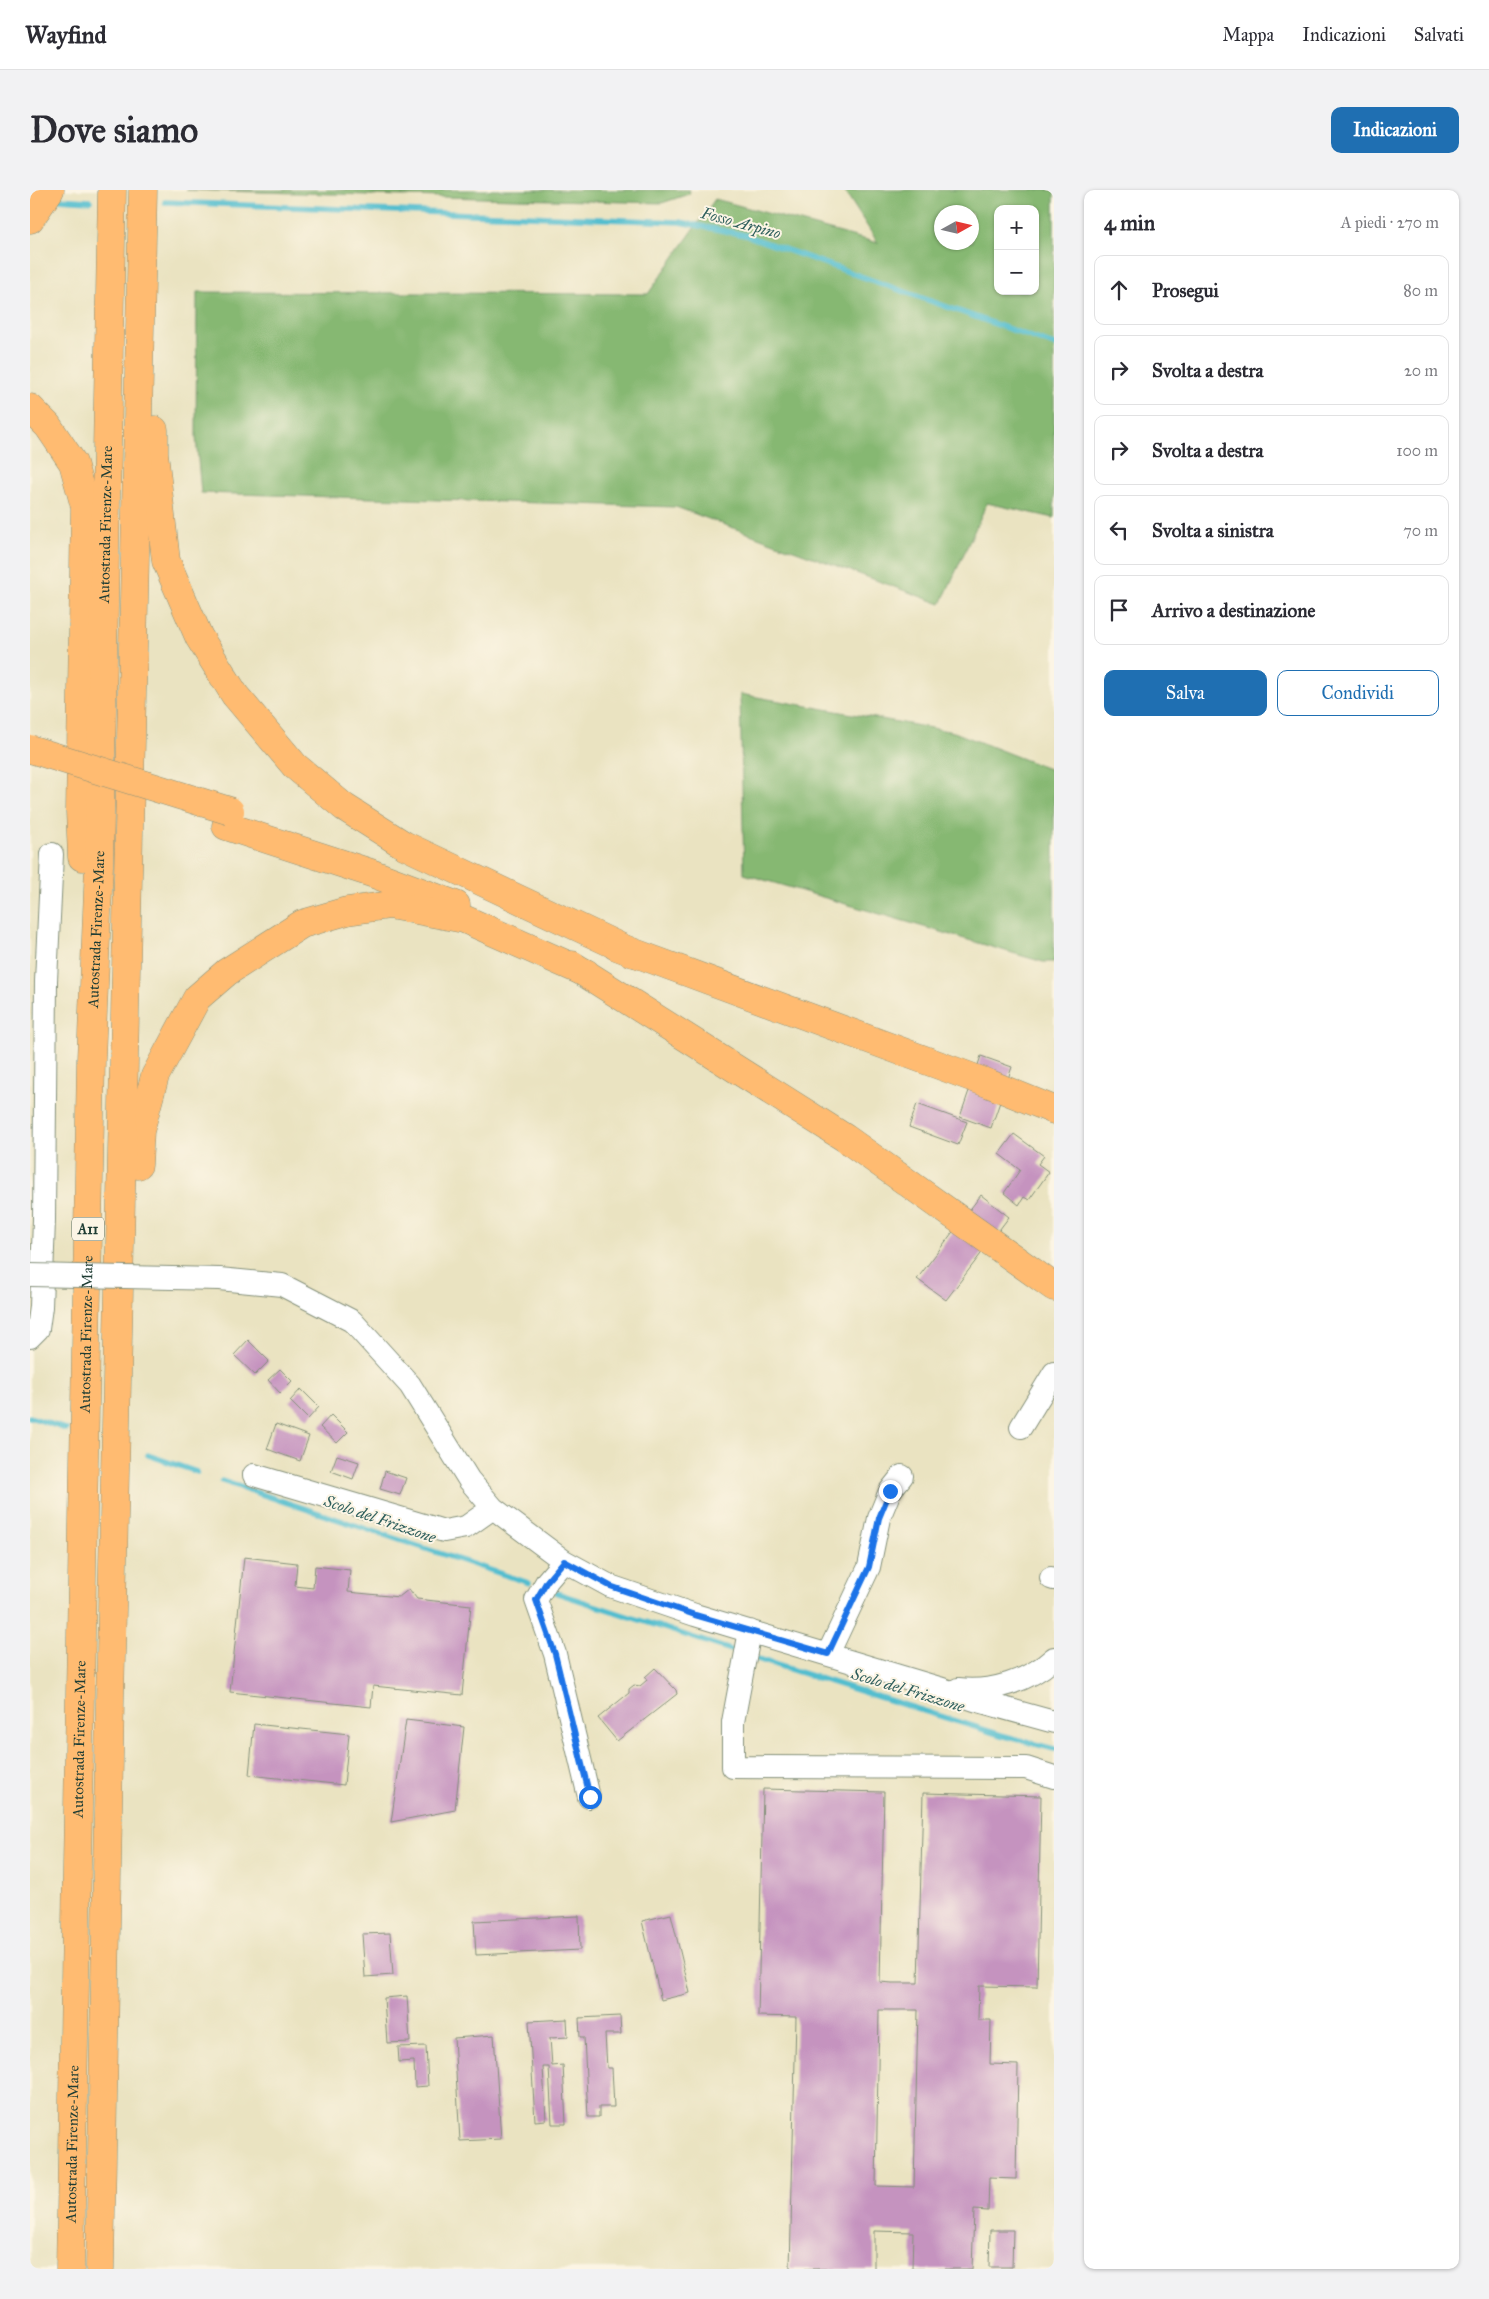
<!DOCTYPE html>
<html lang="it">
<head>
<meta charset="utf-8">
<style>
  :root { --surface:#fff; --page:#f2f2f3; --text:#2b2b33; --muted:#7c7c81; --line:#e1e1e2; --accent:#1f6fb2 }
  body { margin:0; font-family:"IM FELL Great Primer",serif; background:var(--page); color:var(--text) }
  .controls { position:absolute; right:15px; top:15px; display:grid; overflow:hidden; border-radius:10px; box-shadow:0 1px 4px #0004 }
  .controls button { width:45px; height:45px; display:grid; place-items:center; padding:0; border:0; border-bottom:1px solid var(--line); background:var(--surface); color:var(--text); font:25px sans-serif }
  .compass { position:absolute; left:904px; top:15px; width:45px; height:45px; border-radius:50%; background:var(--surface); box-shadow:0 1px 4px #0004; rotate:82deg }
  .stop { position:absolute; width:15px; height:15px; margin:-11px; border:4px solid #1a73e8; border-radius:50%; background:#fff }
  .stop.end { background:#1a73e8; border-color:#fff; box-shadow:0 1px 5px #0008 }
  .list { margin:0; padding:0; list-style:none }
  h2 { display:flex; justify-content:space-between; align-items:center; height:65px; margin:0; padding:0 20px; font-size:21px }
  h2 small { font-size:16px; font-weight:400; color:var(--muted) }
  .list li { display:grid; grid-template-columns:32px 1fr auto; gap:15px; align-items:center; box-sizing:border-box; height:70px; margin:0 10px 10px; padding:0 10px; border:1px solid var(--line); border-radius:10px }
  .list b { display:block; font-size:19px; white-space:nowrap }
  .list em { font-size:16px; font-style:normal; color:var(--muted) }
  .actions { display:flex; gap:10px; padding:15px 20px }
  .actions a { flex:1; padding:11px 0; border:1px solid var(--accent); border-radius:10px; text-align:center; font-size:18px; color:var(--accent) }
  .actions .main { background:var(--accent); color:#fff }
  .icon { flex:none; width:28px; height:28px; fill:none; stroke:currentColor; stroke-width:2; stroke-linecap:round; stroke-linejoin:round }
  .map { position:relative; flex:none; width:1024px; height:2079px; overflow:hidden; border-radius:10px }
  header { display:flex; align-items:center; gap:30px; box-sizing:border-box; height:70px; padding:0 25px; background:var(--surface); border-bottom:1px solid var(--line) }
  header strong { font-size:24px }
  nav { display:flex; gap:28px; margin-inline-start:auto; font-size:18px }
  .intro { display:flex; align-items:center; justify-content:space-between; box-sizing:border-box; height:120px; padding:0 30px }
  h1 { margin:0; font-size:35px }
  .button { padding:12px 22px; border-radius:10px; background:var(--accent); color:#fff; font-size:18px; font-weight:700 }
  main { display:flex; gap:30px; padding:0 30px }
  aside { flex:1; background:var(--surface); border-radius:10px; box-shadow:0 1px 4px #0004 }
  .map>svg:first-child { display:block }
  .forest { fill:#86b872; stroke:#527a53; fill-rule:evenodd }
  .lines { fill:none; stroke-linecap:round; stroke-linejoin:round }
  .stream { stroke:#53becf; stroke-width:5.5 }
  .building { fill:#c593bf; fill-rule:evenodd }
  .minor-casing { stroke:#84907a; stroke-width:24 }
  .highway-casing { stroke:#84907a; stroke-width:29 }
  .minor { stroke:#fff; stroke-width:22 }
  .highway { stroke:#ffbb71; stroke-width:28 }
  .minor-bridge-casing { stroke:#84907a; stroke-width:24; stroke-linecap:butt }
  .highway-bridge-casing { stroke:#84907a; stroke-width:29; stroke-linecap:butt }
  .minor-bridge { stroke:#fff; stroke-width:22 }
  .highway-bridge { stroke:#ffbb71; stroke-width:28 }
  .route { stroke:#1a73e8; stroke-width:6 }
  .labels { text-anchor:middle; dominant-baseline:central; stroke-width:4; stroke-linejoin:round; paint-order:stroke }
  .shield { fill:#fcf5e5; stroke:#617469; stroke-width:1 }
  .shield-label { font-size:14px; font-weight:bold; fill:#1f3d34 }
  .street-label { font-size:15px; fill:#1f3d34; stroke:#fcf5e5 }
  .water-label { font-size:16px; font-style:italic; fill:#2c5d5b; stroke:#fcf5e5 }
</style>
</head>
<body>
<header>
<strong>Wayfind</strong>
<nav><a>Mappa</a><a>Indicazioni</a><a>Salvati</a></nav>
</header>
<div class="intro"><h1>Dove siamo</h1><a class="button">Indicazioni</a></div>
<main>
<div class="map">
<svg width="1024" height="2079" viewBox="0 0 1024 2079">
  <rect width="100%" height="100%" fill="#fcf5e5"/>
  <filter id="ink" filterUnits="userSpaceOnUse"><feTurbulence type="fractalNoise" baseFrequency=".02" numOctaves="2"/><feDisplacementMap in="SourceGraphic" scale="10" xChannelSelector="R" yChannelSelector="G"/><feConvolveMatrix kernelMatrix="1 2 1 2 8 2 1 2 1" color-interpolation-filters="sRGB"/></filter>
  <filter id="wash" filterUnits="userSpaceOnUse"><feTurbulence type="fractalNoise" baseFrequency=".0096" numOctaves="4" result="noise"/><feDisplacementMap in="SourceGraphic" scale="20" xChannelSelector="R" yChannelSelector="G"/><feGaussianBlur stdDeviation="1.12" result="paint"/><feColorMatrix in="noise" values="0 0 0 0 0 0 0 0 0 0 0 0 0 0 0 0 0 1.4 0 .05"/><feComposite in="paint" operator="in"/></filter>
  <g filter="url(#wash)">
    <rect width="100%" height="100%" fill="#eae3c1"/>
    <!-- forest -->
    <path class="forest" d="M 156,0 L 660,0 L 659,4 L 632,13 Z
      M 814,0 L 1024,0 L 1024,328 L 957,313 L 911,414 L 646,317 L 171,303 L 166,247 L 167,102 L 618,104 L 685,9 L 848,53 ZM 968,19 L 1005,19 L 1005,101 L 968,101 ZM 942,22 L 942,52 L 912,52 L 912,22 Z
      M 710,504 L 924,542 L 1024,581 L 1024,772 L 1013,772 L 714,684 Z"/>
    <g class="lines">
      <!-- stream -->
      <path class="stream" d="M 28,9 L 60,11
        M 135,12 L 650,32 L 715,45 L 1024,155
        M 0,1227 L 36,1239
        M 118,1265 L 167,1282
        M 192,1291 L 499,1393
        M 527,1403 L 701,1460
        M 724,1468 L 971,1545 L 1024,1559"/>
    </g>
    <g id="blocks">
      <!-- building -->
      <path class="building" d="M 951,866 L 982,877 L 961,938 L 930,927 Z
        M 887,914 L 937,932 L 928,955 L 879,937 Z
        M 984,944 L 1014,966 L 1008,974 L 1019,982 L 999,1010 L 994,1007 L 989,1015 L 974,1003 L 990,980 L 969,964 Z
        M 951,1005 L 979,1027 L 916,1110 L 887,1089 Z
        M 218,1150 L 239,1171 L 225,1185 L 204,1165 Z
        M 250,1179 L 262,1191 L 250,1203 L 238,1190 Z
        M 271,1199 L 289,1217 L 278,1229 L 260,1211 Z
        M 301,1225 L 318,1242 L 307,1253 L 290,1237 Z
        M 246,1234 L 279,1246 L 270,1271 L 237,1259 Z
        M 307,1265 L 329,1272 L 323,1289 L 301,1281 Z
        M 355,1281 L 376,1288 L 370,1305 L 350,1299 Z
        M 214,1367 L 267,1373 L 265,1396 L 283,1398 L 285,1376 L 320,1380 L 318,1402 L 369,1407 L 379,1399 L 387,1409 L 441,1415 L 432,1505 L 343,1496 L 341,1517 L 200,1502 Z
        M 625,1478 L 646,1500 L 647,1504 L 587,1551 L 568,1528 L 599,1503 L 599,1499 L 604,1495 L 610,1496 L 617,1490 L 615,1487 Z
        M 376,1530 L 434,1537 L 425,1620 L 361,1632 Z
        M 224,1534 L 319,1544 L 314,1595 L 219,1585 Z
        M 733,1599 L 854,1602 L 850,1792 L 862,1793 L 888,1793 L 893,1603 L 1011,1606 L 1007,1797 L 949,1796 L 948,1830 L 961,1830 L 960,1874 L 988,1875 L 986,1989 L 959,1988 L 958,2021 L 944,2020 L 942,2079 L 882,2079 L 883,2042 L 844,2041 L 844,2079 L 760,2079 L 766,1827 L 728,1826 ZM 849,1820 L 888,1820 L 884,1997 L 846,1996 Z
        M 641,1724 L 660,1803 L 631,1810 L 612,1731 Z
        M 549,1726 L 550,1760 L 446,1765 L 444,1731 Z
        M 360,1743 L 363,1785 L 335,1787 L 332,1744 Z
        M 377,1806 L 380,1852 L 357,1853 L 354,1808 Z
        M 590,1826 L 591,1844 L 575,1844 L 577,1878 L 582,1878 L 584,1917 L 569,1917 L 569,1927 L 558,1927 L 554,1847 L 550,1847 L 549,1828 Z
        M 537,1829 L 538,1847 L 520,1848 L 522,1876 L 533,1875 L 536,1934 L 522,1934 L 519,1877 L 513,1877 L 516,1930 L 505,1931 L 499,1831 Z
        M 464,1845 L 471,1949 L 430,1951 L 424,1848 Z
        M 396,1856 L 398,1896 L 385,1897 L 384,1871 L 369,1872 L 368,1857 Z
        M 960,2040 L 983,2040 L 982,2077 L 959,2077 Z"/>
    </g>
  </g>
  <g filter="url(#ink)">
    <use href="#blocks" fill-opacity="0" stroke="#84907a" stroke-width="1"/>
    <g class="lines">
      <!-- minor casing -->
      <g class="minor-casing">
        <path id="minor" d="M 189,1089 L 252,1095 L 322,1131 L 380,1195 L 439,1290 L 463,1318 L 534,1371 L 580,1396 L 665,1425 L 909,1498 L 948,1511 L 1024,1532
          M 0,1147 L 8,1139 L 11,1117 L 14,1030 L 16,791 L 22,664
          M 991,1237 L 1024,1183
          M 224,1285 L 414,1341 L 436,1337 L 463,1318
          M 534,1371 L 517,1391 L 506,1410 L 525,1464 L 559,1607
          M 1021,1388 L 1024,1389
          M 720,1441 L 703,1532 L 703,1577 L 996,1578 L 1024,1587
          M 798,1464 L 839,1377 L 849,1328 L 860,1301 L 872,1286
          M 928,1499 C 961,1503 999,1491 1024,1468"/>
      </g>
      <!-- highway casing -->
      <g class="highway-casing">
        <g id="highway">
          <path d="M 0,29 L 20,0"/>
          <path d="M 0,218 L 18,236 L 43,273 L 55,317 L 50,621 L 52,667"/>
          <path d="M 124,240 L 124,263 L 136,371 L 169,447 L 205,505 L 265,576 L 314,617 L 374,655 L 603,763"/>
          <path d="M 196,636 L 341,683 L 426,715"/>
          <path d="M 586,756 L 960,894 L 1024,920"/>
          <path d="M 542,775 L 815,948 L 1024,1097"/>
          <path d="M 108,975 L 110,941 L 125,886 L 167,808 L 197,782 L 272,734 L 317,721 L 360,715 L 434,729 L 556,783"/>
          <path id="s1" d="M 40,2079 L 61,869 L 69,675 L 82,0"/>
          <path d="M 70,2079 L 80,1511 L 113,0"/>
        </g>
      </g>
      <!-- minor -->
      <use href="#minor" class="minor"/>
      <!-- highway -->
      <use href="#highway" class="highway"/>
      <!-- minor-bridge casing -->
      <g class="minor-bridge-casing">
        <path id="minor-bridge" d="M 0,1085 L 189,1089"/>
      </g>
      <!-- highway-bridge casing -->
      <g class="highway-bridge-casing">
        <path id="highway-bridge" d="M 0,559 L 200,621"/>
      </g>
      <!-- minor-bridge -->
      <use href="#minor-bridge" class="minor-bridge"/>
      <!-- highway-bridge -->
      <use href="#highway-bridge" class="highway-bridge"/>
    </g>
  </g>
  <g class="lines" filter="url(#ink)">
    <!-- route -->
    <path class="route" d="M 560,1607 L 525,1464 L 506,1410 L 517,1391 L 534,1371 L 580,1396 L 665,1425 L 798,1464 L 839,1377 L 849,1328 L 860,1301"/>
  </g>
  <g class="labels">
    <!-- shield labels -->
    <rect class="shield" x="42" y="1027.5" width="32" height="23" rx="4"/>
    <g class="shield-label">
      <text x="58" y="1039">A11</text>
    </g>
    <!-- street labels -->
    <g class="street-label">
      <text stroke="none"><textPath href="#s1" startOffset="1745">Autostrada Firenze-Mare</textPath></text>
      <text stroke="none"><textPath href="#s1" startOffset="1340">Autostrada Firenze-Mare</textPath></text>
      <text stroke="none"><textPath href="#s1" startOffset="935">Autostrada Firenze-Mare</textPath></text>
      <text stroke="none"><textPath href="#s1" startOffset="530">Autostrada Firenze-Mare</textPath></text>
      <text stroke="none"><textPath href="#s1" startOffset="125">Autostrada Firenze-Mare</textPath></text>
    </g>
    <!-- water labels -->
    <g class="water-label">
      <text transform="translate(711 33) rotate(15)">Fosso Arpino</text>
      <text transform="translate(350 1329) rotate(19)">Scolo del Frizzone</text>
      <text transform="translate(878 1500) rotate(17)">Scolo del Frizzone</text>
    </g>
  </g>
</svg>
<div class="controls">
<button>+</button>
<button>−</button>
</div>
<svg class="compass" viewBox="-18 -18 36 36"><path d="M0-13l5 13h-10z" fill="#e53935"/><path d="M0 13l5-13h-10z" fill="#7c7c81"/></svg>
<div class="stop" style="left:560px;top:1607px"></div>
<div class="stop end" style="left:860px;top:1301px"></div>
</div>
<aside>
<h2>4 min<small>A piedi · 270 m</small></h2>
<ul class="list">
<li><svg class="icon" aria-label="ahead" viewBox="0 0 24 24"><path d="M12 20V5M6 11l6-6 6 6"/></svg><div><b>Prosegui</b></div><em>80 m</em></li>
<li><svg class="icon" aria-label="right" viewBox="0 0 24 24"><path d="M7 20v-9h11M14 6l5 5-5 5"/></svg><div><b>Svolta a destra</b></div><em>20 m</em></li>
<li><svg class="icon" aria-label="right" viewBox="0 0 24 24"><path d="M7 20v-9h11M14 6l5 5-5 5"/></svg><div><b>Svolta a destra</b></div><em>100 m</em></li>
<li><svg class="icon" aria-label="left" viewBox="0 0 24 24"><path d="M17 20v-9H6M10 6l-5 5 5 5"/></svg><div><b>Svolta a sinistra</b></div><em>70 m</em></li>
<li><svg class="icon" aria-label="arrive" viewBox="0 0 24 24"><path d="M6 21V4h12l-3 4 3 4H6"/></svg><div><b>Arrivo a destinazione</b></div></li>
</ul>
<div class="actions"><a class="main">Salva</a><a>Condividi</a></div>
</aside>
</main>
</body>
</html>
